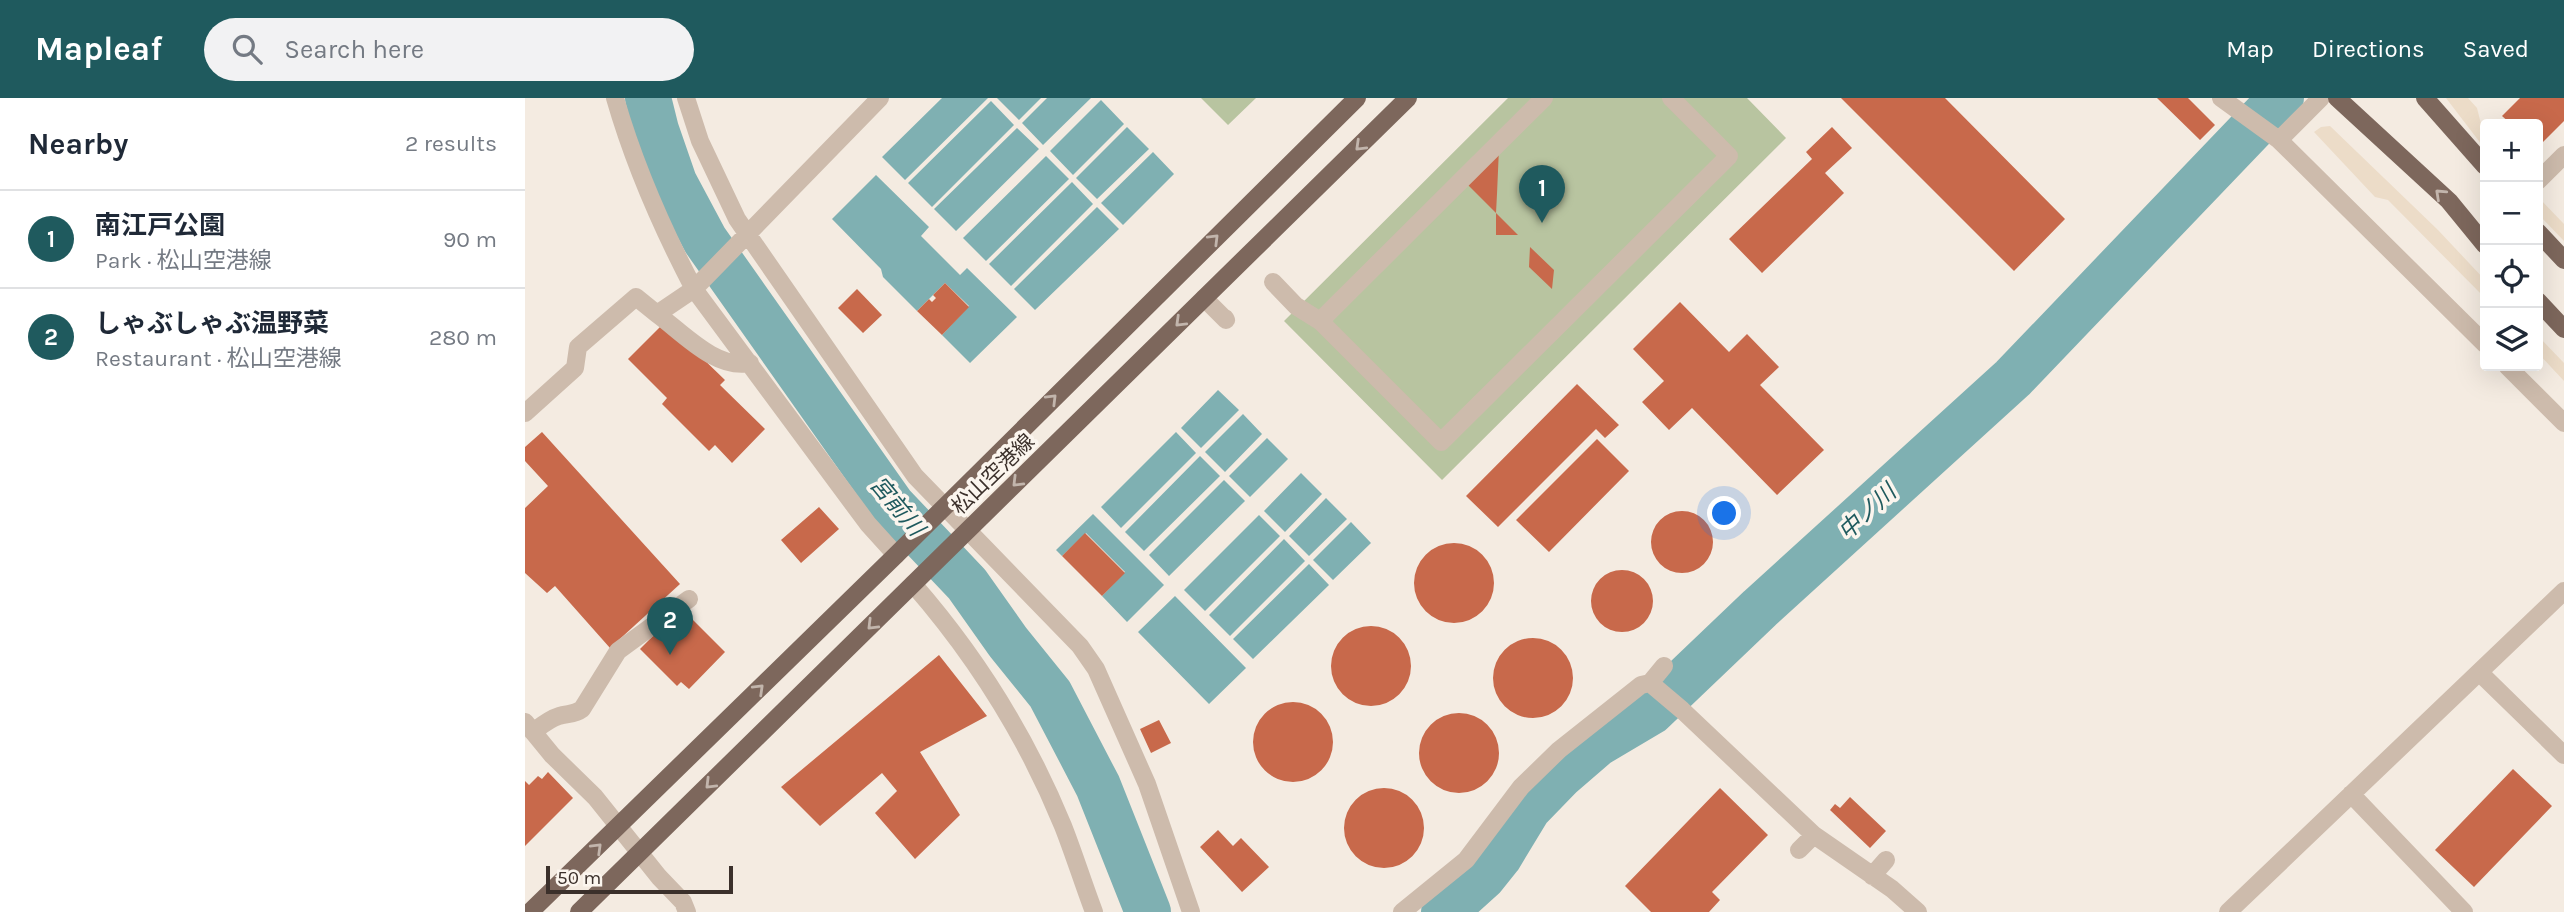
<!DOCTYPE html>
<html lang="en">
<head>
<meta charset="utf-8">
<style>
  :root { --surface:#fff; --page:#f2f2f3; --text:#1f2937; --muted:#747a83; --line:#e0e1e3; --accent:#1f5a5e }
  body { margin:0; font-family:Karla,"Noto Sans JP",sans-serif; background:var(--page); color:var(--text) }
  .controls { position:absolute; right:21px; top:21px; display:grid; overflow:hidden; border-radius:7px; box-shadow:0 7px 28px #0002 }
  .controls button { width:63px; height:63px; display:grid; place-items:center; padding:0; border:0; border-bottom:2px solid var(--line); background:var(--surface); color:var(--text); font:35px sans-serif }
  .scale { position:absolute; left:21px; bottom:18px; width:187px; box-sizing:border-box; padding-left:7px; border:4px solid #3b302b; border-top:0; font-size:19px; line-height:24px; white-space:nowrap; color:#3b302b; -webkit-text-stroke:5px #fbf5ee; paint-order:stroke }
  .you { position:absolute; left:1200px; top:416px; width:24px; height:24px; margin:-18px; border:5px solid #fff; border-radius:50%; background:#1a73e8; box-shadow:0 0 0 10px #1a73e833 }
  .badge { display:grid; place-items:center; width:46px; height:46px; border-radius:50%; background:var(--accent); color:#fff; font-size:23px; font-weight:700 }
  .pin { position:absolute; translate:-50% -58px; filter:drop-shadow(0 2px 4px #0008) }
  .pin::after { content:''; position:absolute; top:37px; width:24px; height:21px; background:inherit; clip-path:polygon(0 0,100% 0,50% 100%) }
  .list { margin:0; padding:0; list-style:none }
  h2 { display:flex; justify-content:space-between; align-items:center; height:91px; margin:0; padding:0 28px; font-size:30px }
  h2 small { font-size:23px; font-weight:400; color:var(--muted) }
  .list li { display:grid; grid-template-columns:46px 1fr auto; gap:21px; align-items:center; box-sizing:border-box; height:98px; padding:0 28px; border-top:2px solid var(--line) }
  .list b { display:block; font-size:26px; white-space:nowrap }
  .list p { margin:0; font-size:23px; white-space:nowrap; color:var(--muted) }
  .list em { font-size:23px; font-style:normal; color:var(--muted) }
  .icon { flex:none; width:38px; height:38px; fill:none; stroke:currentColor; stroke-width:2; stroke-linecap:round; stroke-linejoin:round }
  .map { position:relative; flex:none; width:2039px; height:814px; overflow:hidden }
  header { display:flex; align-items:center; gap:42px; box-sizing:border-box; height:98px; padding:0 35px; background:var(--accent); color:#fff }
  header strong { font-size:33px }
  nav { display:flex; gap:38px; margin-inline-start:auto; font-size:24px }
  .search { width:490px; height:63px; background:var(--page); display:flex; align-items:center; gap:18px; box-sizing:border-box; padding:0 24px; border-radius:38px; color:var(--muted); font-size:26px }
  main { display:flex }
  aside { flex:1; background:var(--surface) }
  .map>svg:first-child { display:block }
  .green { fill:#b8c4a0 }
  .plaza { fill:#ecdcc8 }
  .water { fill:#7fb0b2 }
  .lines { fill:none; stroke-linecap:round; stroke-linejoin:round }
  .river { stroke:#7fb0b2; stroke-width:46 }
  .building { fill:#c8694b }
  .street { stroke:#cdbbac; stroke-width:18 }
  .primary { stroke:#7d675c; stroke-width:18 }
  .oneway { stroke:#c2b5ac }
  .labels { text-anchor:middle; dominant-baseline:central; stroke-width:7; stroke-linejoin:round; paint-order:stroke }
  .street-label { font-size:21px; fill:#3b302b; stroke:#fbf5ee }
  .water-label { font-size:23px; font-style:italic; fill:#1f5a5e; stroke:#fbf5ee }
</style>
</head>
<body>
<header>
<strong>Mapleaf</strong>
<div class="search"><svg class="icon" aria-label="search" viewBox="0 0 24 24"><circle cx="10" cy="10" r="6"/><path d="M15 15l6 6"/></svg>Search here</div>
<nav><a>Map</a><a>Directions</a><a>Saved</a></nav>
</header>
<main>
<aside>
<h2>Nearby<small>2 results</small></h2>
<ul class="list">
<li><span class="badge">1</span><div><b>南江戸公園</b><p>Park · 松山空港線</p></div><em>90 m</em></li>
<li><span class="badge">2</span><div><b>しゃぶしゃぶ温野菜</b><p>Restaurant · 松山空港線</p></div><em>280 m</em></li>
</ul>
</aside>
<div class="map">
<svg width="2039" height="814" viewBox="0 0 2039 814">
  <rect width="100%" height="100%" fill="#f4ebe1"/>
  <!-- green -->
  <path class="green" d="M 676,0 L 731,0 L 703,27 Z
    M 983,0 L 1222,0 L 1261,40 L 917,382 L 759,223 Z"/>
  <!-- plaza -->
  <path class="plaza" d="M 1921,0 L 1943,0 L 1952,10 L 1956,26 L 1960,32 L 1960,51 Z
    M 1805,28 L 1913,132 L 1960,182 L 1960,200 L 1863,102 L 1850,99 L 1789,34 L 1796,29 Z
    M 2013,99 L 2039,126 L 2039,143 L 2013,116 Z
    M 2013,238 L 2039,265 L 2039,283 L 2013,255 Z"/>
  <!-- water -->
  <path class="water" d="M 417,0 L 463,0 L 380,82 L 357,59 Z
    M 472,0 L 516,0 L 494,22 Z
    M 522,0 L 566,0 L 518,47 L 497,25 Z
    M 576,2 L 599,26 L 548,77 L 525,53 Z
    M 466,3 L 489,27 L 407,109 L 383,85 Z
    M 602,29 L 624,51 L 572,101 L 551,80 Z
    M 492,30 L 514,51 L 431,133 L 409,111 Z
    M 628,54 L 649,76 L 598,127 L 576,105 Z
    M 521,58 L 544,81 L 461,163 L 438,140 Z
    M 351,77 L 404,129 L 396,138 L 435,177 L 442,170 L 492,219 L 445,265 L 417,237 L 444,208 L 420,185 L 392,213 L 358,179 L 356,171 L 307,121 Z
    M 547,84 L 568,106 L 486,188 L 464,166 Z
    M 572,109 L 594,131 L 510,212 L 489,191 Z
    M 693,292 L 714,312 L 676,350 L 656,330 Z
    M 718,316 L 737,336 L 700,374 L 680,354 Z
    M 651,334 L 671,355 L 596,430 L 576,409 Z
    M 742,340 L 763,361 L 725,399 L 704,378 Z
    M 675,358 L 695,378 L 619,453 L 600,434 Z
    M 776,375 L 797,396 L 760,434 L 739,413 Z
    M 699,382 L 720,403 L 644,478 L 624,457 Z
    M 801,400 L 822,421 L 784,458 L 764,438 Z
    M 568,416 L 639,487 L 602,524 L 577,498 L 600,474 L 561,435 L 537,458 L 531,452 Z
    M 734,417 L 755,438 L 680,513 L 659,492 Z
    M 826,424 L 846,445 L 808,482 L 788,462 Z
    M 759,441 L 780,463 L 705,538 L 684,517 Z
    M 784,466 L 804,487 L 728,561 L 708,541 Z
    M 650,498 L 721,570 L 684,606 L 613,534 Z"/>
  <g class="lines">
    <!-- river -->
    <path class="river" d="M 123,0 L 131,32 L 149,84 L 180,142 L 367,407 L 442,486 L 483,544 L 525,596 L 573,688 L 623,814
      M 919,814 L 958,779 L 974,759 L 1003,711 L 1036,677 L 1072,646 L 1126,614 L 1235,510 L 1488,280 L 1756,0"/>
  </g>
  <!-- building -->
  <path class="building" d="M 1316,0 L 1420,0 L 1540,121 L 1489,173 Z
    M 1632,0 L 1663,0 L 1690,27 L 1675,42 Z
    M 1995,0 L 2039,0 L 2039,23 L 2013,49 L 2013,26 L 1986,26 L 1977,18 Z
    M 1307,29 L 1327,50 L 1300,75 L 1319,95 L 1237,175 L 1204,141 L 1287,61 L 1281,54 Z
    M 974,50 L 972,96 L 971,115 L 939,83 Z
    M 971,115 L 993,137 L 971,137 Z
    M 1005,149 L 1029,172 L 1027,191 L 1004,169 Z
    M 420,185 L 444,209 L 417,237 L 392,213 L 404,201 L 407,204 L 411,200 L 408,197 Z
    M 332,191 L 357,217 L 338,235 L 313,210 Z
    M 1155,204 L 1204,254 L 1222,236 L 1254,269 L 1235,287 L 1299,352 L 1252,397 L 1167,310 L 1144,332 L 1117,304 L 1139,283 L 1108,251 Z
    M 140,224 L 200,282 L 195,287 L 240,331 L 207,365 L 190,347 L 184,353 L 137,306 L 142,300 L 103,261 Z
    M 1052,286 L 1094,327 L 1080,340 L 1071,331 L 973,429 L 941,398 Z
    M 17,334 L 155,486 L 85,550 L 30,488 L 22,495 L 0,475 L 0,410 L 23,388 L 0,363 L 0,349 Z
    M 1072,341 L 1104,373 L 1024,454 L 991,422 Z
    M 294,409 L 314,431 L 276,465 L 256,442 Z
    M1126 444a31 31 0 1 1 62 0a31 31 0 1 1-62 0Z
    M 560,435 L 600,475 L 577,498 L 537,458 Z
    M889 485a40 40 0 1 1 80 0a40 40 0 1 1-80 0Z
    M1066 503a31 31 0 1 1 62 0a31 31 0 1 1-62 0Z
    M 156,510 L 200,554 L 164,591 L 156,584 L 152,588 L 115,551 Z
    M806 568a40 40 0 1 1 80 0a40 40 0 1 1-80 0Z
    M968 580a40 40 0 1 1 80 0a40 40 0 1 1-80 0Z
    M 414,557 L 462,618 L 395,654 L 435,717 L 390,761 L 350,715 L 372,693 L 357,675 L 295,728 L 256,689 Z
    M728 644a40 40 0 1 1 80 0a40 40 0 1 1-80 0Z
    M894 655a40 40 0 1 1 80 0a40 40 0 1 1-80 0Z
    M 634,622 L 646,645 L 626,655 L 615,631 Z
    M 1988,671 L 2027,708 L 1949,789 L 1910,752 Z
    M 23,674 L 48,700 L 0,748 L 0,683 L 4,687 L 13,678 L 17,681 Z
    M819 730a40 40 0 1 1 80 0a40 40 0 1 1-80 0Z
    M 1195,690 L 1243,737 L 1187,794 L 1195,802 L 1184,814 L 1126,814 L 1100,788 Z
    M 1325,699 L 1361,733 L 1345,750 L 1305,712 L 1310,706 L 1315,710 Z
    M 693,732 L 708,748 L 716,740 L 744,769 L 717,794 L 675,749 Z"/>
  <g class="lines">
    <!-- street -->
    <path class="street" d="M 90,0 C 109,66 137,130 169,191 L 343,426 L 371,457
      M 161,0 L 175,43 L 212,121 L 390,378 L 555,548 L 571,571 L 622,686 L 666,814
      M 1019,0 L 795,223 L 916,344 L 1204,58 L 1146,0
      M 1696,0 L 1754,42 L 1960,246
      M 1754,42 L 1796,0
      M 2013,83 L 2039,57
      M 748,184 L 771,208 L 795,223
      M 679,200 L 701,222 L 700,220
      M 132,216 C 158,235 191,272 225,265
      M 1982,268 L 2039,325
      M 0,315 L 50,270 L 53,249 L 111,199 L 132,216 L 169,191 L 355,0
      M 388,486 C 450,557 502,640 538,728 C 549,756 558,785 569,814
      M 1955,575 L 2039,657
      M 1125,585 L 1139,568
      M 0,624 L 27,657 L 70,699 L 134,779 L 158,804 L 162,814
      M 8,634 C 16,628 24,621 34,618 C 43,615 49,617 57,611 L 93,553 L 164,501
      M 1826,696 L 1939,814
      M 1274,752 L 1289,737
      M 1347,778 L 1361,762
      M 877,814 L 941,762 L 996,689 L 1034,652 L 1116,587 L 1125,585 L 1157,612 L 1289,737 L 1367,791 L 1393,814
      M 1703,814 L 2039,493"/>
    <!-- primary -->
    <path class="primary" d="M 1812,0 L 1924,103 L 1960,147
      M 1900,0 L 1960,68
      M 2013,134 L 2039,162
      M 2013,203 L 2039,231
      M 5,814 L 371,457 L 832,0
      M 54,814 L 883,0"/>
  </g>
  <!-- one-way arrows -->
  <defs><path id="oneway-chevron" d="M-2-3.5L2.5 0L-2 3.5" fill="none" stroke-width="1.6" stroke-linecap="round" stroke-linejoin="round" transform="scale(1.75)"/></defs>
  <g class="oneway">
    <use href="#oneway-chevron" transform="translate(835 48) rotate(136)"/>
    <use href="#oneway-chevron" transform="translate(1915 96) rotate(-137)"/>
    <use href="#oneway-chevron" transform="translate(689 141) rotate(-45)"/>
    <use href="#oneway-chevron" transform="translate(655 224) rotate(136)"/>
    <use href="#oneway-chevron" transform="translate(527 301) rotate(-45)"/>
    <use href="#oneway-chevron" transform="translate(492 384) rotate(135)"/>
    <use href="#oneway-chevron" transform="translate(347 527) rotate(135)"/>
    <use href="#oneway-chevron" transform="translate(234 591) rotate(-44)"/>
    <use href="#oneway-chevron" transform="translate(185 686) rotate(135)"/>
    <use href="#oneway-chevron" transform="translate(72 750) rotate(-44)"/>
  </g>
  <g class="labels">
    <!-- street labels -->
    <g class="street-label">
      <text transform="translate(468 376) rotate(-44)">松山空港線</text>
    </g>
    <!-- water labels -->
    <g class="water-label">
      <text transform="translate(372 408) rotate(50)">宮前川</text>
      <text transform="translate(1342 414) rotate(-43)">中ノ川</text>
    </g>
  </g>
</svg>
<div class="controls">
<button>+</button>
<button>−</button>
<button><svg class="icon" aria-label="locate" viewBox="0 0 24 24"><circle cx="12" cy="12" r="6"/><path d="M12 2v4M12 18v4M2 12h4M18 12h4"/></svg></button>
<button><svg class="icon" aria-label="layers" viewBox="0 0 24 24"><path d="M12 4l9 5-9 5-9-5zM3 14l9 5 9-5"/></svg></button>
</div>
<div class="scale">50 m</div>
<div class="you"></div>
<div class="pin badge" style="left:1017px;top:125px">1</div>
<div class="pin badge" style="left:145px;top:557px">2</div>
</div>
</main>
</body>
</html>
